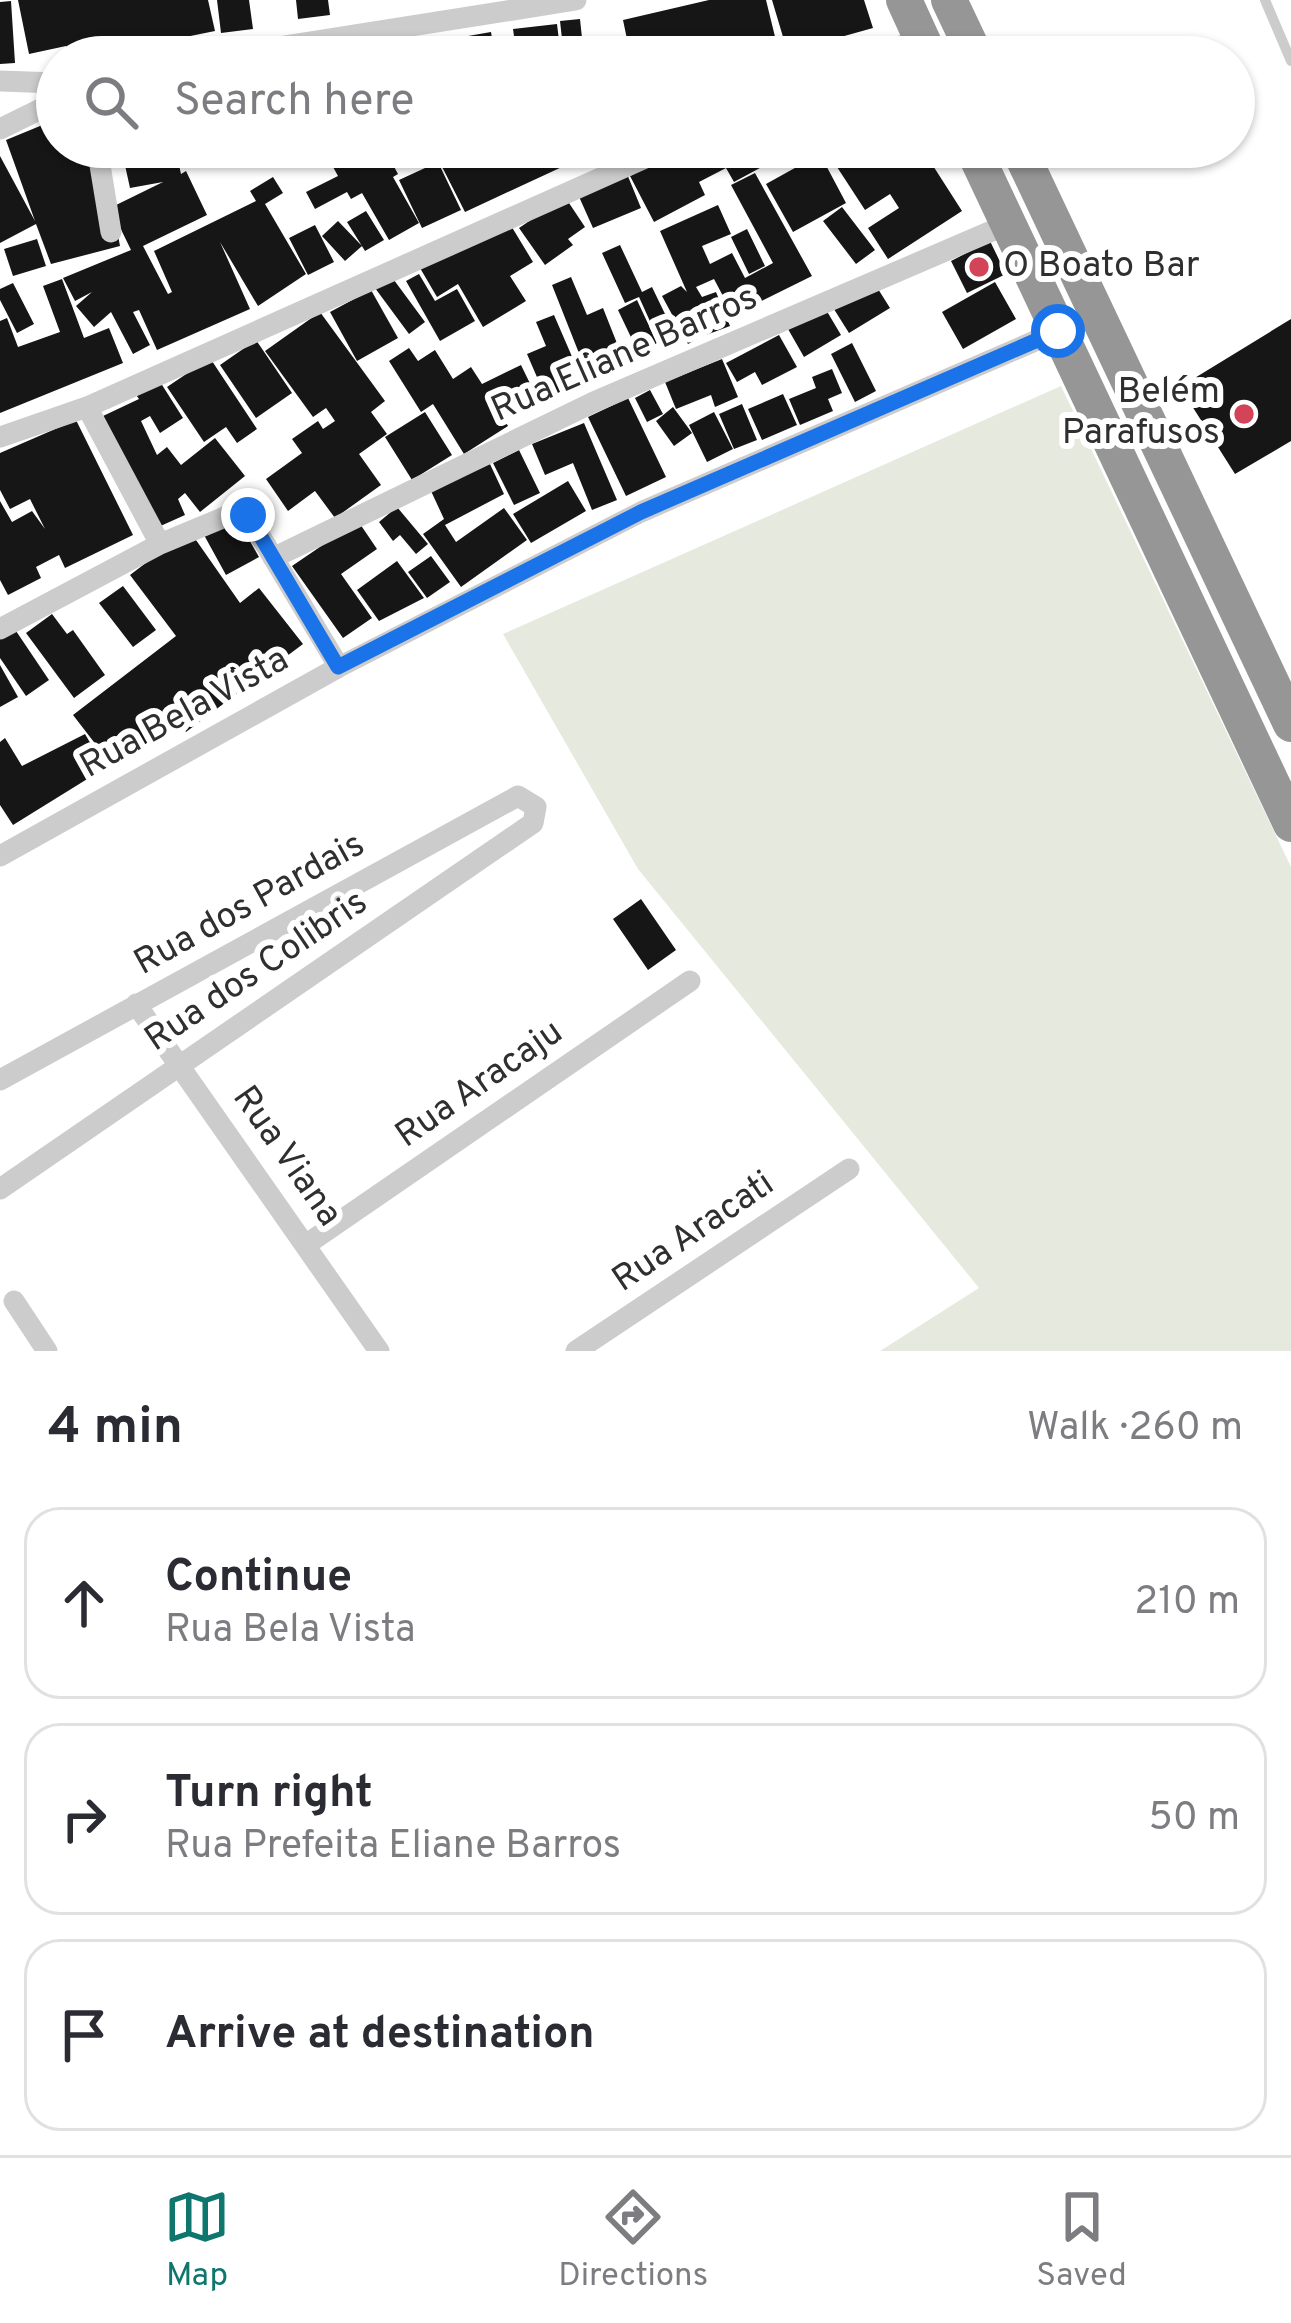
<!DOCTYPE html>
<html lang="en">
<head>
<meta charset="utf-8">
<style>
  :root { --surface:#fff; --page:#f7f7f7; --text:#2b2b33; --muted:#7c7c81; --line:#e1e1e2; --accent:#0f766e }
  body { margin:0; font-family:Overpass,sans-serif; background:var(--page); color:var(--text) }
  .stop { position:absolute; width:36px; height:36px; margin:-27px; border:9px solid #1a73e8; border-radius:50%; background:#fff }
  .stop.end { background:#1a73e8; border-color:#fff; box-shadow:0 3px 12px #0008 }
  .list { margin:0; padding:0; list-style:none }
  h2 { display:flex; justify-content:space-between; align-items:center; height:156px; margin:0; padding:0 48px; font-size:51px }
  h2 small { font-size:39px; font-weight:400; color:var(--muted) }
  .list li { display:grid; grid-template-columns:78px 1fr auto; gap:36px; align-items:center; box-sizing:border-box; height:192px; margin:0 24px 24px; padding:0 24px; border:3px solid var(--line); border-radius:36px }
  .list b { display:block; font-size:45px; white-space:nowrap }
  .list p { margin:0; font-size:39px; white-space:nowrap; color:var(--muted) }
  .list em { font-size:39px; font-style:normal; color:var(--muted) }
  .icon { flex:none; width:66px; height:66px; fill:none; stroke:currentColor; stroke-width:2; stroke-linecap:round; stroke-linejoin:round }
  .map { position:relative; flex:none; width:1291px; height:1351px; overflow:hidden }
  .search { position:absolute; background:var(--surface); box-shadow:0 3px 9px #0004; left:36px; right:36px; top:36px; height:132px; display:flex; align-items:center; gap:30px; box-sizing:border-box; padding:0 42px; border-radius:66px; color:var(--muted); font-size:45px }
  .sheet { height:804px; background:var(--surface) }
  nav { display:flex; justify-content:space-around; align-items:center; box-sizing:border-box; height:168px; border-top:3px solid var(--line); background:var(--surface); font-size:33px; color:var(--muted) }
  nav a { display:grid; justify-items:center; gap:6px }
  nav .on { color:var(--accent) }
  .map>svg:first-child { display:block }
  .green { fill:#e6eade }
  .building { fill:#161616 }
  .lines { fill:none; stroke-linecap:round; stroke-linejoin:round }
  .lane { stroke:#ccc; stroke-width:10 }
  .street { stroke:#ccc; stroke-width:21 }
  .highway { stroke:#969696; stroke-width:36 }
  .route { stroke:#1a73e8; stroke-width:15 }
  .poi-dot { fill:#d34458; stroke:#fff; stroke-width:4.5 }
  .labels { text-anchor:middle; dominant-baseline:central; stroke-width:12; stroke-linejoin:round; paint-order:stroke }
  .poi-label { font-size:36px; fill:#2f2f2f; stroke:#fff; text-anchor:start }
  .street-label { font-size:36px; fill:#2f2f2f; stroke:#fff }
</style>
</head>
<body>
<div class="map">
<svg width="1291" height="1351" viewBox="0 0 1291 1351">
  <rect width="100%" height="100%" fill="#fff"/>
  <!-- green -->
  <path class="green" d="M 1061,386 L 1291,867 L 1291,1351 L 880,1351 L 979,1288 L 638,869 L 503,634 Z"/>
  <!-- building -->
  <path class="building" d="M 18,0 L 208,0 L 215,31 L 87,57 L 68,57 L 66,46 L 29,54 Z
    M 217,0 L 249,0 L 253,29 L 221,33 Z
    M 296,0 L 328,0 L 330,15 L 298,19 Z
    M 709,0 L 766,0 L 780,57 L 589,57 L 588,53 L 628,44 L 623,20 Z
    M 772,0 L 864,0 L 873,28 L 830,40 L 833,50 L 789,57 Z
    M 11,1 L 15,63 L 0,64 L 0,2 Z
    M 580,19 L 584,57 L 564,57 L 560,21 Z
    M 557,24 L 561,57 L 517,57 L 513,29 Z
    M 491,32 L 493,45 L 509,42 L 512,57 L 413,57 L 411,46 Z
    M 400,40 L 404,57 L 338,57 L 338,55 Z
    M 57,119 L 57,147 L 99,147 L 112,207 L 163,182 L 130,188 L 121,147 L 175,147 L 181,174 L 186,171 L 207,215 L 143,246 L 168,294 L 172,292 L 154,251 L 256,201 L 250,191 L 273,177 L 283,193 L 265,204 L 306,274 L 258,306 L 220,242 L 250,309 L 157,350 L 139,310 L 133,312 L 150,345 L 133,354 L 111,312 L 94,327 L 76,306 L 92,292 L 75,301 L 63,278 L 131,250 L 114,215 L 120,246 L 51,264 L 36,224 L 0,243 L 0,156 L 35,221 L 6,140 Z
    M 297,147 L 316,147 L 317,163 L 299,164 Z
    M 342,147 L 382,147 L 389,159 L 386,147 L 409,147 L 411,156 L 391,161 L 398,174 L 393,177 L 419,223 L 389,240 L 362,193 L 351,199 L 347,192 L 315,209 L 306,192 L 338,176 L 327,156 Z
    M 432,147 L 522,151 L 605,147 L 465,212 Z
    M 686,147 L 763,147 L 771,162 L 734,182 L 726,168 L 699,182 L 705,195 L 654,222 L 630,176 Z
    M 824,147 L 921,147 L 962,211 L 888,259 L 868,228 L 899,208 L 890,194 L 865,210 Z
    M 820,154 L 846,203 L 793,232 L 766,184 Z
    M 438,162 L 461,210 L 422,228 L 399,180 Z
    M 625,169 L 641,208 L 593,228 L 576,190 Z
    M 755,173 L 812,276 L 733,315 L 714,279 L 696,287 L 702,297 L 716,292 L 730,326 L 706,335 L 695,308 L 690,310 L 704,335 L 688,344 L 662,296 L 681,286 L 687,292 L 660,231 L 718,205 L 731,234 L 702,246 L 710,264 L 732,253 L 745,278 L 773,263 L 731,185 Z
    M 565,197 L 585,227 L 568,239 L 573,245 L 545,265 L 519,228 Z
    M 842,207 L 875,250 L 856,264 L 823,221 Z
    M 366,211 L 384,240 L 365,251 L 347,222 Z
    M 338,221 L 362,246 L 345,261 L 322,236 Z
    M 510,224 L 533,262 L 510,276 L 526,301 L 483,327 L 458,284 L 437,297 L 420,268 Z
    M 315,225 L 334,262 L 308,275 L 289,238 Z
    M 747,229 L 765,266 L 749,274 L 731,237 Z
    M 37,239 L 46,266 L 13,276 L 4,249 Z
    M 990,241 L 1006,274 L 967,293 L 951,261 Z
    M 620,245 L 642,292 L 652,287 L 679,343 L 663,350 L 639,297 L 625,303 L 602,253 Z
    M 419,274 L 435,301 L 457,289 L 475,321 L 440,341 L 406,281 Z
    M 391,276 L 425,322 L 409,334 L 375,288 Z
    M 571,277 L 587,315 L 603,308 L 626,366 L 590,381 L 552,285 Z
    M 62,279 L 84,338 L 109,328 L 123,363 L 0,413 L 0,321 L 7,318 L 18,347 L 60,332 L 43,286 Z
    M 873,281 L 890,308 L 849,333 L 832,306 Z
    M 995,282 L 1016,319 L 963,349 L 942,312 Z
    M 13,283 L 34,324 L 17,333 L 0,300 L 0,289 Z
    M 371,290 L 398,338 L 357,361 L 330,312 Z
    M 637,300 L 657,343 L 638,352 L 618,310 Z
    M 825,308 L 841,335 L 804,357 L 788,329 Z
    M 320,312 L 385,401 L 371,412 L 387,434 L 359,454 L 381,485 L 335,518 L 315,491 L 288,511 L 266,479 L 302,453 L 292,439 L 318,421 L 323,429 L 335,421 L 326,408 L 313,417 L 265,351 Z
    M 554,315 L 583,382 L 546,398 L 527,354 L 546,346 L 536,322 Z
    M 1291,319 L 1291,441 L 1235,474 L 1180,387 Z
    M 779,335 L 797,367 L 762,385 L 755,372 L 737,382 L 726,363 Z
    M 256,340 L 292,393 L 256,418 L 220,365 Z
    M 852,343 L 876,391 L 855,402 L 831,354 Z
    M 409,348 L 418,361 L 435,350 L 453,379 L 471,367 L 482,384 L 521,365 L 539,402 L 504,419 L 508,426 L 464,454 L 433,404 L 421,412 L 389,361 Z
    M 210,358 L 257,429 L 237,443 L 226,427 L 204,442 L 167,387 Z
    M 722,359 L 738,397 L 715,407 L 711,395 L 676,409 L 665,382 Z
    M 832,369 L 842,393 L 828,399 L 833,411 L 800,425 L 789,399 L 816,388 L 812,377 Z
    M 157,377 L 183,418 L 160,433 L 150,416 L 141,421 L 157,455 L 167,447 L 181,465 L 215,438 L 245,476 L 200,512 L 185,493 L 178,499 L 185,515 L 156,528 L 103,416 L 139,399 L 134,392 Z
    M 650,390 L 663,414 L 647,422 L 635,398 Z
    M 783,394 L 797,425 L 762,440 L 748,409 Z
    M 628,398 L 666,477 L 626,496 L 588,417 Z
    M 742,404 L 757,440 L 734,449 L 719,414 Z
    M 673,407 L 692,433 L 674,446 L 656,421 Z
    M 425,412 L 452,455 L 412,480 L 385,437 Z
    M 714,412 L 733,449 L 707,462 L 689,425 Z
    M 76,420 L 133,535 L 65,568 L 59,555 L 36,567 L 41,578 L 8,595 L 0,580 L 0,501 L 12,522 L 32,511 L 45,529 L 30,499 L 10,509 L 0,490 L 0,453 Z
    M 584,423 L 617,500 L 592,510 L 573,463 L 545,475 L 532,444 Z
    M 519,450 L 540,493 L 514,505 L 493,463 Z
    M 490,464 L 504,494 L 445,525 L 456,542 L 504,508 L 527,540 L 461,587 L 423,534 L 444,519 L 431,491 Z
    M 568,481 L 586,511 L 531,543 L 513,514 Z
    M 397,507 L 428,544 L 416,554 L 400,535 L 393,541 L 379,522 Z
    M 236,517 L 259,557 L 226,575 L 204,535 Z
    M 358,521 L 377,549 L 341,574 L 372,618 L 343,638 L 292,566 Z
    M 189,530 L 240,603 L 259,588 L 303,644 L 186,732 L 177,720 L 114,768 L 73,715 L 176,636 L 130,575 Z
    M 431,556 L 450,582 L 427,598 L 408,572 Z
    M 397,561 L 424,598 L 379,621 L 357,590 Z
    M 123,586 L 156,630 L 133,647 L 99,603 Z
    M 52,614 L 67,634 L 73,630 L 105,675 L 74,698 L 26,633 Z
    M 14,628 L 49,680 L 26,696 L 0,658 L 0,637 Z
    M 0,665 L 18,697 L 0,707 Z
    M 85,734 L 105,768 L 13,825 L 0,805 L 0,742 L 5,738 L 22,766 Z
    M 641,899 L 676,950 L 648,970 L 613,919 Z"/>
  <g class="lines">
    <!-- lane -->
    <path class="lane" d="M 1265,0 L 1291,61"/>
    <!-- street -->
    <path class="street" d="M 216,57 L 576,0
      M 876,57 L 921,37
      M 0,81 L 57,83
      M 0,129 L 57,101
      M 97,147 L 111,232
      M 87,407 L 160,544
      M 0,437 L 87,407 L 670,147
      M 273,558 L 594,402 L 1008,224
      M 0,629 L 160,544 L 244,509 L 339,667
      M 0,856 L 339,667 L 641,512 L 1058,331
      M 136,1004 L 379,1351
      M 0,1080 L 518,796 L 536,807 L 533,823 L 0,1189
      M 307,1244 L 690,981
      M 14,1301 L 47,1351
      M 576,1351 L 849,1169"/>
    <!-- highway -->
    <path class="highway" d="M 904,0 L 930,57
      M 949,0 L 976,57
      M 972,147 L 1291,824
      M 1018,147 L 1291,724"/>
  </g>
  <g class="lines">
    <!-- route -->
    <path class="route" d="M 248,515 L 338,667 L 641,512 L 1058,331"/>
  </g>
  <!-- markers -->
  <g class="poi-dot">
    <circle cx="979" cy="267" r="12"/>
    <circle cx="1244" cy="414" r="12"/>
  </g>
  <g class="labels">
    <!-- poi labels -->
    <g class="poi-label">
      <text x="1003" y="267">O Boato Bar</text>
      <text x="1220" y="393" text-anchor="end">Belém<tspan x="1220" dy="41">Parafusos</tspan></text>
    </g>
    <!-- street labels -->
    <g class="street-label">
      <text transform="translate(625 355) rotate(-24)">Rua Eliane Barros</text>
      <text transform="translate(185 714) rotate(-29)">Rua Bela Vista</text>
      <text transform="translate(250 905) rotate(-29)">Rua dos Pardais</text>
      <text transform="translate(257 972) rotate(-34)">Rua dos Colibris</text>
      <text transform="translate(480 1085) rotate(-35)">Rua Aracaju</text>
      <text transform="translate(286 1157) rotate(55)">Rua Viana</text>
      <text transform="translate(694 1233) rotate(-34)">Rua Aracati</text>
    </g>
  </g>
</svg>
<div class="stop" style="left:1058px;top:331px"></div>
<div class="stop end" style="left:248px;top:515px"></div>
<div class="search"><svg class="icon" aria-label="search" viewBox="0 0 24 24"><circle cx="10" cy="10" r="6"/><path d="M15 15l6 6"/></svg>Search here</div>
</div>
<section class="sheet">
<h2>4 min<small>Walk · 260 m</small></h2>
<ul class="list">
<li><svg class="icon" aria-label="ahead" viewBox="0 0 24 24"><path d="M12 20V5M6 11l6-6 6 6"/></svg><div><b>Continue</b><p>Rua Bela Vista</p></div><em>210 m</em></li>
<li><svg class="icon" aria-label="right" viewBox="0 0 24 24"><path d="M7 20v-9h11M14 6l5 5-5 5"/></svg><div><b>Turn right</b><p>Rua Prefeita Eliane Barros</p></div><em>50 m</em></li>
<li><svg class="icon" aria-label="arrive" viewBox="0 0 24 24"><path d="M6 21V4h12l-3 4 3 4H6"/></svg><div><b>Arrive at destination</b></div></li>
</ul>
</section>
<nav>
<a class="on"><svg class="icon" aria-label="map" viewBox="0 0 24 24"><path d="M3 6l6-2 6 2 6-2v14l-6 2-6-2-6 2zM9 4v14M15 6v14"/></svg>Map</a>
<a><svg class="icon" aria-label="directions" viewBox="0 0 24 24"><path d="M12 3l9 9-9 9-9-9zM9 14v-3h6M13 9l2 2-2 2"/></svg>Directions</a>
<a><svg class="icon" aria-label="saved" viewBox="0 0 24 24"><path d="M7 4h10v16l-5-4-5 4z"/></svg>Saved</a>
</nav>
</body>
</html>
